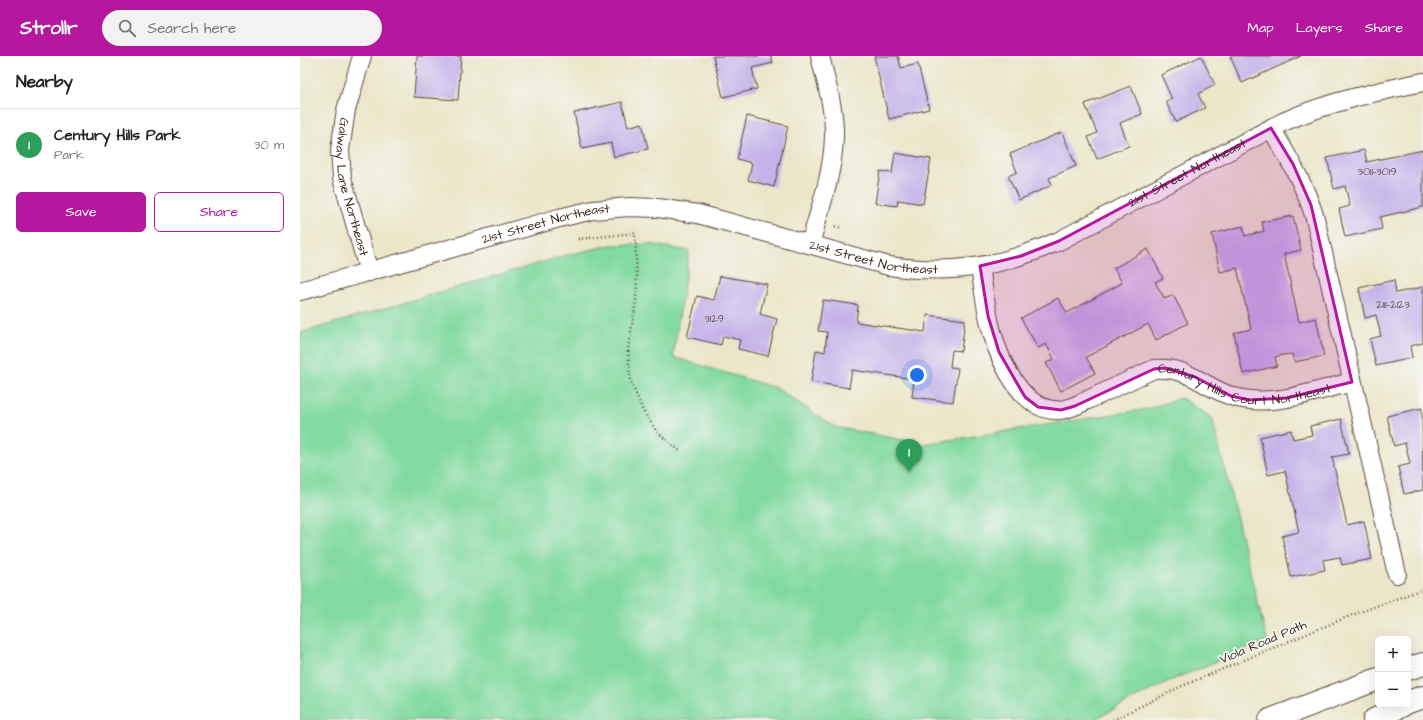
<!DOCTYPE html>
<html lang="en">
<head>
<meta charset="utf-8">
<style>
  :root { --surface:#fff; --page:#f2f2f2; --text:#222; --muted:#767676; --line:#e0e0e0; --accent:#b5179e }
  body { margin:0; font-family:"Architects Daughter",sans-serif; background:var(--page); color:var(--text) }
  .controls { position:absolute; right:12px; bottom:12px; display:grid; overflow:hidden; border-radius:6px; box-shadow:0 4px 16px #0002 }
  .controls button { width:36px; height:36px; display:grid; place-items:center; padding:0; border:0; border-bottom:1px solid var(--line); background:var(--surface); color:var(--text); font:20px sans-serif }
  .you { position:absolute; left:617px; top:319px; width:14px; height:14px; margin:-10px; border:3px solid #fff; border-radius:50%; background:#1a73e8; box-shadow:0 0 0 6px #1a73e833 }
  .badge { display:grid; place-items:center; width:26px; height:26px; border-radius:50%; background:var(--accent); color:#fff; font-size:13px; font-weight:700 }
  .pin { position:absolute; translate:-50% -33px; filter:drop-shadow(0 1px 2px #0008) }
  .pin::after { content:''; position:absolute; top:21px; width:14px; height:12px; background:inherit; clip-path:polygon(0 0,100% 0,50% 100%) }
  .list { margin:0; padding:0; list-style:none }
  h2 { display:flex; justify-content:space-between; align-items:center; height:52px; margin:0; padding:0 16px; font-size:17px }
  h2 small { font-size:13px; font-weight:400; color:var(--muted) }
  .list li { display:grid; grid-template-columns:26px 1fr auto; gap:12px; align-items:center; box-sizing:border-box; height:72px; padding:0 16px; border-top:1px solid var(--line) }
  .list b { display:block; font-size:15px; white-space:nowrap }
  .list p { margin:0; font-size:13px; white-space:nowrap; color:var(--muted) }
  .list em { font-size:13px; font-style:normal; color:var(--muted) }
  .actions { display:flex; gap:8px; padding:12px 16px }
  .actions a { flex:1; padding:9px 0; border:1px solid var(--accent); border-radius:6px; text-align:center; font-size:14px; color:var(--accent) }
  .actions .main { background:var(--accent); color:#fff }
  .icon { flex:none; width:22px; height:22px; fill:none; stroke:currentColor; stroke-width:2; stroke-linecap:round; stroke-linejoin:round }
  .map { position:relative; flex:none; width:1123px; height:664px; overflow:hidden }
  header { display:flex; align-items:center; gap:24px; box-sizing:border-box; height:56px; padding:0 20px; background:var(--accent); color:#fff }
  header strong { font-size:19px }
  nav { display:flex; gap:22px; margin-inline-start:auto; font-size:14px }
  .search { width:280px; height:36px; background:var(--page); display:flex; align-items:center; gap:10px; box-sizing:border-box; padding:0 14px; border-radius:22px; color:var(--muted); font-size:15px }
  main { display:flex }
  aside { flex:1; background:var(--surface) }
  .map>svg:first-child { display:block }
  .green { fill:#82daa0; stroke:#5e825f }
  .building { fill:#c4b3e9 }
  .lines { fill:none; stroke-linecap:round; stroke-linejoin:round }
  .minor-casing { stroke:#554638; stroke-width:20 }
  .secondary-casing { stroke:#554638; stroke-width:24 }
  .path { stroke:#554638; stroke-width:2.5; stroke-dasharray:1 3; stroke-linecap:butt }
  .minor { stroke:#fff; stroke-width:18 }
  .secondary { stroke:#fff; stroke-width:22 }
  .marked { fill:#b5179e; fill-opacity:0.2; stroke:#b5179e; stroke-width:3; stroke-linejoin:round }
  .labels { text-anchor:middle; dominant-baseline:central; stroke-width:3.5; stroke-linejoin:round; paint-order:stroke }
  .number-label { font-size:11px; fill:#5d4c51 }
  .street-label { font-size:13px; fill:#3b2a1e; stroke:#f6f6f2 }
</style>
</head>
<body>
<header>
<strong>Strollr</strong>
<div class="search"><svg class="icon" aria-label="search" viewBox="0 0 24 24"><circle cx="10" cy="10" r="6"/><path d="M15 15l6 6"/></svg>Search here</div>
<nav><a>Map</a><a>Layers</a><a>Share</a></nav>
</header>
<main>
<aside>
<h2>Nearby<small></small></h2>
<ul class="list">
<li><span class="badge" style="background:#2e9e5b">1</span><div><b>Century Hills Park</b><p>Park</p></div><em>30 m</em></li>
</ul>
<div class="actions"><a class="main">Save</a><a>Share</a></div>
</aside>
<div class="map">
<svg width="1123" height="664" viewBox="0 0 1123 664">
  <rect width="100%" height="100%" fill="#f6f6f2"/>
  <filter id="ink" filterUnits="userSpaceOnUse"><feTurbulence type="fractalNoise" baseFrequency=".025" numOctaves="2"/><feDisplacementMap in="SourceGraphic" scale="8" xChannelSelector="R" yChannelSelector="G"/><feConvolveMatrix kernelMatrix="1 2 1 2 8 2 1 2 1" color-interpolation-filters="sRGB"/></filter>
  <filter id="wash" filterUnits="userSpaceOnUse"><feTurbulence type="fractalNoise" baseFrequency=".012" numOctaves="4" result="noise"/><feDisplacementMap in="SourceGraphic" scale="16" xChannelSelector="R" yChannelSelector="G"/><feGaussianBlur stdDeviation="0.9" result="paint"/><feColorMatrix in="noise" values="0 0 0 0 0 0 0 0 0 0 0 0 0 0 0 0 0 1.4 0 .05"/><feComposite in="paint" operator="in"/></filter>
  <g filter="url(#wash)">
    <rect width="100%" height="100%" fill="#ebe6c9"/>
    <!-- green -->
    <path class="green" d="M 349,188 L 389,195 L 373,301 L 476,332 L 535,371 L 624,388 L 847,353 L 881,342 L 912,362 L 967,584 L 867,626 L 793,664 L 0,664 L 0,277 L 267,199 L 311,189 Z"/>
    <g id="blocks">
      <!-- building -->
      <path class="building" d="M 117,0 L 161,0 L 158,44 L 114,41 Z
        M 413,0 L 471,0 L 473,7 L 452,12 L 457,33 L 423,41 Z
        M 574,0 L 598,0 L 601,12 L 618,8 L 629,53 L 589,63 Z
        M 901,0 L 915,29 L 898,38 L 905,52 L 876,66 L 866,46 L 872,43 L 861,19 Z
        M 930,0 L 1001,0 L 942,27 Z
        M 831,30 L 842,58 L 820,67 L 829,90 L 797,103 L 788,81 L 797,77 L 785,48 Z
        M 322,46 L 328,71 L 342,67 L 348,93 L 314,101 L 311,87 L 282,93 L 274,57 Z
        M 447,60 L 488,70 L 474,131 L 448,124 L 452,107 L 437,103 Z
        M 762,76 L 776,110 L 749,122 L 752,129 L 719,144 L 708,120 L 717,116 L 710,98 Z
        M 1064,94 L 1067,106 L 1123,94 L 1123,151 L 1080,161 L 1082,173 L 1045,181 L 1039,153 L 1050,150 L 1045,130 L 1034,133 L 1027,102 Z
        M 595,97 L 631,103 L 623,148 L 598,144 L 597,150 L 575,147 L 580,115 L 592,117 Z
        M 993,160 L 1001,194 L 984,198 L 999,266 L 1016,262 L 1024,300 L 994,306 L 992,298 L 983,299 L 975,301 L 977,310 L 943,318 L 934,277 L 951,273 L 937,212 L 920,216 L 912,178 L 943,170 L 945,180 L 964,175 L 962,166 Z
        M 848,193 L 863,222 L 855,226 L 860,235 L 865,243 L 873,239 L 888,267 L 856,284 L 848,268 L 786,301 L 795,317 L 761,335 L 746,307 L 754,303 L 746,288 L 738,292 L 721,262 L 758,242 L 767,257 L 822,227 L 814,212 Z
        M 420,220 L 467,228 L 460,258 L 477,263 L 468,300 L 438,293 L 440,284 L 423,280 L 421,289 L 387,281 L 397,240 L 414,244 Z
        M 1094,224 L 1096,237 L 1123,231 L 1123,287 L 1110,290 L 1112,302 L 1076,310 L 1070,283 L 1081,280 L 1076,259 L 1065,262 L 1059,232 Z
        M 523,244 L 558,249 L 556,266 L 625,276 L 627,259 L 665,264 L 661,295 L 652,294 L 651,302 L 650,311 L 658,312 L 653,346 L 612,341 L 614,323 L 552,314 L 549,332 L 511,326 L 516,294 L 525,296 L 527,276 L 518,275 Z
        M 1122,352 L 1123,434 L 1104,438 L 1098,411 L 1110,408 L 1105,387 L 1094,390 L 1087,360 Z
        M 1041,363 L 1049,398 L 1032,401 L 1047,469 L 1064,465 L 1072,503 L 1042,509 L 1040,501 L 1023,504 L 1025,514 L 991,521 L 982,480 L 999,476 L 985,415 L 968,419 L 960,381 L 991,374 L 993,383 L 1003,381 L 1012,379 L 1010,370 Z"/>
    </g>
  </g>
  <g filter="url(#ink)">
    <use href="#blocks" fill-opacity="0" stroke="#554638" stroke-width="1"/>
    <g class="lines">
      <!-- minor casing -->
      <g class="minor-casing">
        <g id="minor">
          <path id="s1" d="M 62,0 L 46,54 L 40,94 L 42,122 L 69,216"/>
          <path d="M 971,72 C 988,101 1005,129 1015,162 L 1097,518"/>
          <path d="M 510,188 C 520,153 533,117 534,81 C 535,54 526,26 520,0"/>
          <path id="s2" d="M 680,210 C 683,232 686,254 692,276 C 700,306 723,357 760,354 C 772,353 783,346 794,341 C 814,332 834,322 854,313 C 888,310 902,330 931,340 C 969,353 1015,335 1052,326"/>
          <path id="s3" d="M 0,235 L 259,162 L 293,154 L 329,151 L 358,152 L 398,158 L 589,210 C 653,219 700,211 759,185 L 983,66 C 1028,46 1075,36 1123,26"/>
        </g>
      </g>
      <!-- secondary casing -->
      <g class="secondary-casing">
        <path id="secondary" d="M 1108,613 L 1123,608
          M 1108,646 L 1123,641
          M 970,664 L 1078,623
          M 1074,664 L 1103,649"/>
      </g>
      <!-- path -->
      <path class="path" d="M 535,170 L 542,172
        M 278,183 L 335,177 L 337,222 L 336,245 L 328,294 L 330,323 L 343,355 L 358,377 L 381,396
        M 813,664 L 882,630 L 1052,559 L 1123,533"/>
      <!-- minor -->
      <use href="#minor" class="minor"/>
      <!-- secondary -->
      <use href="#secondary" class="secondary"/>
    </g>
  </g>
  <!-- marked area -->
  <path class="marked" d="M 971,72 L 993,108 L 1011,149 L 1052,326 L 987,342 L 949,344 L 931,340 L 895,321 L 865,312 L 854,313 L 775,350 L 761,354 L 738,351 L 725,341 L 699,296 L 688,260 L 680,210 L 721,200 L 759,185 Z"/>
  <g class="labels">
    <!-- number labels -->
    <g class="number-label">
      <text x="1077" y="115">3011-3019</text>
      <text x="1093" y="248">2111-2123</text>
      <text x="414" y="262">3129</text>
    </g>
    <!-- street labels -->
    <g class="street-label">
      <text stroke="none"><textPath href="#s3" startOffset="927">21st Street Northeast</textPath></text>
      <text stroke="none"><textPath href="#s1" startOffset="135">Galway Lane Northeast</textPath></text>
      <text stroke="none"><textPath href="#s3" startOffset="255">21st Street Northeast</textPath></text>
      <text stroke="none"><textPath href="#s3" startOffset="591">21st Street Northeast</textPath></text>
      <text stroke="none"><textPath href="#s2" startOffset="375">Century Hills Court Northeast</textPath></text>
      <text transform="translate(963 586) rotate(-23)">Viola Road Path</text>
    </g>
  </g>
</svg>
<div class="controls">
<button>+</button>
<button>−</button>
</div>
<div class="you"></div>
<div class="pin badge" style="left:609px;top:416px;background:#2e9e5b">1</div>
</div>
</main>
</body>
</html>
